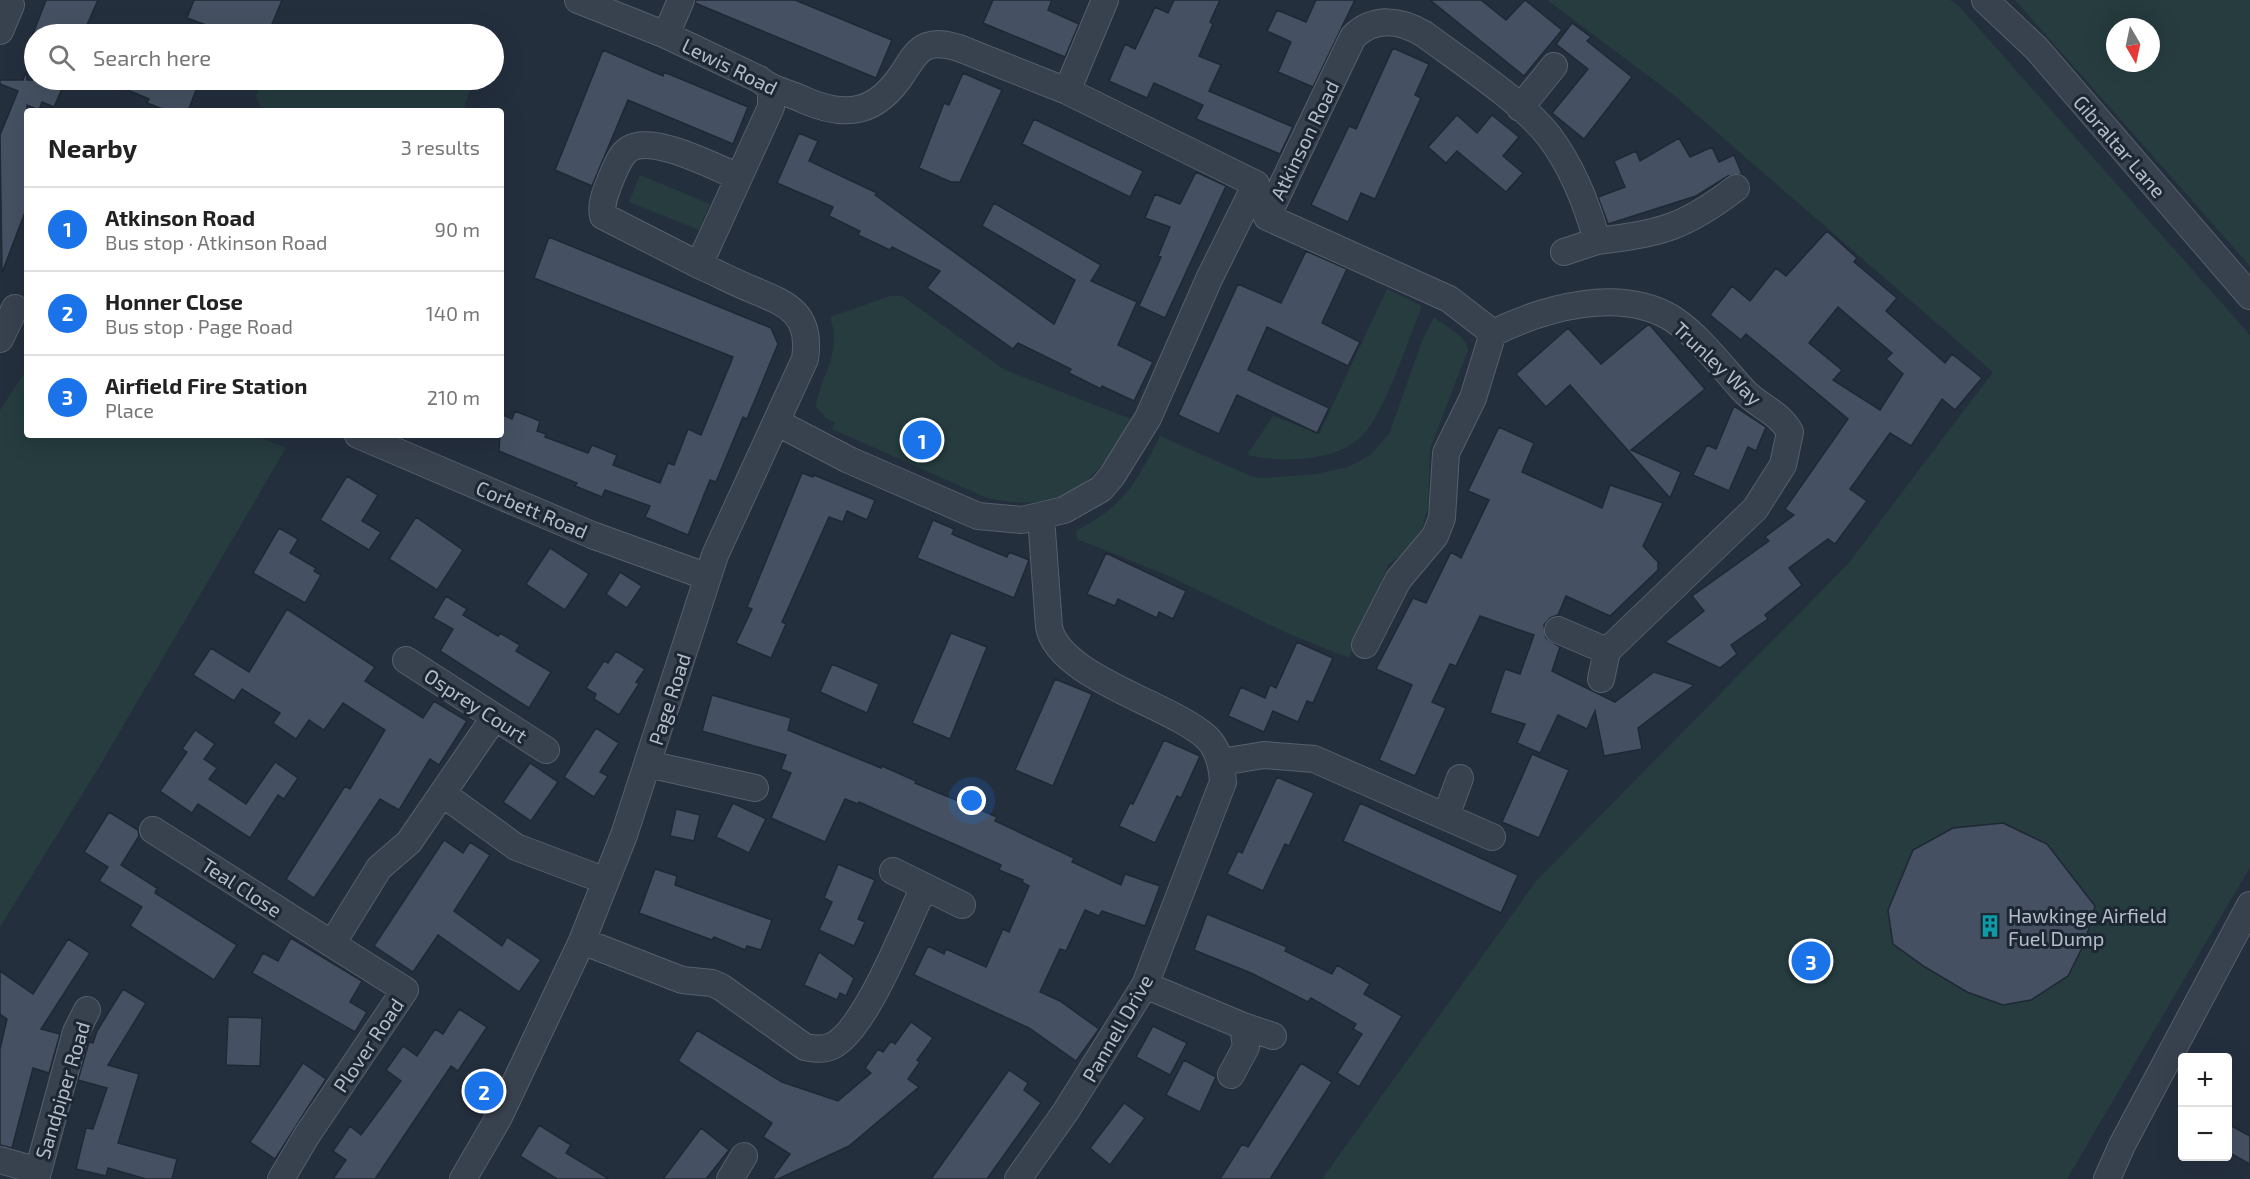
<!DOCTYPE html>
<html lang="en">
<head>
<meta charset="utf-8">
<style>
  :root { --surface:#fff; --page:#f2f2f2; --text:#222; --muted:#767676; --line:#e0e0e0; --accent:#1a73e8 }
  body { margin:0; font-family:"Exo 2",sans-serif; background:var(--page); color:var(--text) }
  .controls { position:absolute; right:18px; bottom:18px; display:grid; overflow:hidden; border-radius:6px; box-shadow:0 6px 24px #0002 }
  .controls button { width:54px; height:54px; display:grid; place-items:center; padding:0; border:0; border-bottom:2px solid var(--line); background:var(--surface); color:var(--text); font:30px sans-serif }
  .compass { position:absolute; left:2106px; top:18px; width:54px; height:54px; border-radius:50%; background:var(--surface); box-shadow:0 6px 24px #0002; rotate:171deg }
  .you { position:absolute; left:972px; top:801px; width:21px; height:21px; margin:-15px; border:4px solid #fff; border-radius:50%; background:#1a73e8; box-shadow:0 0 0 9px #1a73e833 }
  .badge { display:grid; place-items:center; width:39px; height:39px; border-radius:50%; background:var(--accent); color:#fff; font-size:20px; font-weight:700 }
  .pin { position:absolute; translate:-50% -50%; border:3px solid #fff; box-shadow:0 2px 6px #0006 }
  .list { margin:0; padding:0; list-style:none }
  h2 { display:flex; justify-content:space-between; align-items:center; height:78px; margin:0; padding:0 24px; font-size:26px }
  h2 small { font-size:20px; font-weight:400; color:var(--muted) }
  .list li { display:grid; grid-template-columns:39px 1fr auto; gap:18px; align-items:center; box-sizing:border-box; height:84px; padding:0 24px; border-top:2px solid var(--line) }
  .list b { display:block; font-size:22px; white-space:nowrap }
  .list p { margin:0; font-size:20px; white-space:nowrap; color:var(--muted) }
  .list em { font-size:20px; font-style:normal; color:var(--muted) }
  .icon { flex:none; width:33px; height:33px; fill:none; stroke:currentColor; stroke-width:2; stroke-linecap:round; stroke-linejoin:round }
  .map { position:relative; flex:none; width:2250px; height:1179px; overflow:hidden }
  .search { position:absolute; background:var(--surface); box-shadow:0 6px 24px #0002; left:24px; top:24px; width:480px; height:66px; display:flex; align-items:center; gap:15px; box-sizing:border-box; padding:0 21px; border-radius:33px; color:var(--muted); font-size:22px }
  .panel { position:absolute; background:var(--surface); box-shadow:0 6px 24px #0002; left:24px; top:108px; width:480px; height:330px; border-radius:6px }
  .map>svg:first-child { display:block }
  .green { fill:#263c3f; fill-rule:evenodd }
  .building { fill:#455162; stroke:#1f2835; stroke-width:1.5; fill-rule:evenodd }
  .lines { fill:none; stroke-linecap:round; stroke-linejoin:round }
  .street-casing { stroke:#565f6c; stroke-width:28 }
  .street { stroke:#38414e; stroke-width:26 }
  .labels { text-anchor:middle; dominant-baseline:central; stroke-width:6; stroke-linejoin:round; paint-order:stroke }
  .street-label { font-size:20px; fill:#b4bcc9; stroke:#1d2633 }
  .poi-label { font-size:20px; fill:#b4bcc9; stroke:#1d2633; text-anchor:start }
</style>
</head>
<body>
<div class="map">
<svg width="2250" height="1179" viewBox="0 0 2250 1179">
  <rect width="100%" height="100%" fill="#242f3e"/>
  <!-- green -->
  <path class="green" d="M 1547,0 L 1950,0 L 1960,7 L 2250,335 L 2250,867 L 2067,1179 L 1322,1179 L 1537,880 L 1848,564 L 1993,372 L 1675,96 Z
    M 2015,0 L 2250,0 L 2250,266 ZM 2115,27 L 2151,27 L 2151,63 L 2115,63 Z
    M 264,80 L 473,80 L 463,111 L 262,111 L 256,95 Z
    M 640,175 L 710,204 L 699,230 L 629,202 Z
    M 1387,289 L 1422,306 C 1409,338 1384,415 1362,436 C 1336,462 1281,463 1247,455 L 1273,416 L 1319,434 Z
    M 890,296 L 902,296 L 1005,370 L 1131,419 C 1098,483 1063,515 987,498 L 832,429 L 835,422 L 826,418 L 816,407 C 821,372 843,355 830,317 Z
    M 1434,317 C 1445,327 1466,335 1468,350 L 1430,449 L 1428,507 L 1421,533 L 1405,552 L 1388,565 L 1349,658 L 1287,633 L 1169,576 L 1077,539 L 1076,531 C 1125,505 1136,483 1160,436 L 1253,477 L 1263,478 L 1316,474 L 1348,467 L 1370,455 L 1389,434 L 1422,341 Z
    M 27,369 L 27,435 L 254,435 L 286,448 L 99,767 L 0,927 L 0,410 Z"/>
  <!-- building -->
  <path class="building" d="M 46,0 L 98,0 L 83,34 L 33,34 Z
    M 194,0 L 282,0 L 268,34 L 231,34 L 187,18 Z
    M 696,0 L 795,0 L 892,40 L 876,78 L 695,3 Z
    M 993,0 L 1052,0 L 1048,10 L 1079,24 L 1065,57 L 983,23 Z
    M 1174,0 L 1220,0 L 1210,22 L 1213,24 L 1199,56 L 1221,65 L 1209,91 L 1293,127 L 1280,154 L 1196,119 L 1203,105 L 1154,83 L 1147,98 L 1109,81 L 1125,44 L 1135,49 L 1155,7 L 1168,13 Z
    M 1316,0 L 1355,0 L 1313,87 L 1278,72 L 1291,42 L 1267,31 L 1277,10 L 1306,22 Z
    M 1430,0 L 1481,0 L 1506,20 L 1525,0 L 1562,30 L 1524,76 Z
    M 1572,23 L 1591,37 L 1587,41 L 1632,77 L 1584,139 L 1552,113 L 1588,69 L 1556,44 Z
    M 1393,48 L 1429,64 L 1415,95 L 1421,98 L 1375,199 L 1361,193 L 1348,222 L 1311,205 L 1349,126 L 1356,129 Z
    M 603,50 L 663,76 L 664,72 L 748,107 L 733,144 L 628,100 L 592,186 L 555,170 Z
    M 26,71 L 27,80 L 66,80 L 54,107 L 42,102 L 39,110 L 27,105 L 27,207 L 2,273 L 0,135 L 18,91 L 0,84 L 0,80 L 23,80 Z
    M 963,73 L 1002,90 L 960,182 L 951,182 L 919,168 L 944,103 L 949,105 Z
    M 103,80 L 200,80 L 188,111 L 168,111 L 147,103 L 149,99 Z
    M 1457,115 L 1477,133 L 1492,115 L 1519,137 L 1503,156 L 1523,173 L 1506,192 L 1457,151 L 1446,163 L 1428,147 Z
    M 1034,119 L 1143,171 L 1130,197 L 1022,144 Z
    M 799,133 L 818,141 L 809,161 L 877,193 L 875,195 L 1054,324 L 1075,280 L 982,226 L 994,203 L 1101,265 L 1091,281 L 1137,302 L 1118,345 L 1153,362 L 1134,401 L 1102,386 L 1101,389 L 1069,373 L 1071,369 L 1018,343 L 1013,349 L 927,288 L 940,271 L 892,247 L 890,250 L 858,235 L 860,231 L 829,216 L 833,207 L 777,183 Z
    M 1679,138 L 1690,157 L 1712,147 L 1719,162 L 1734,155 L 1742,174 L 1728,176 L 1696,196 L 1608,224 L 1598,197 L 1625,187 L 1614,161 L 1636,151 L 1640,161 Z
    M 1196,172 L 1226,186 L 1165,318 L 1139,306 L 1161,257 L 1158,256 L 1170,227 L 1145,218 L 1155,194 L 1180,204 Z
    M 1827,231 L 1857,258 L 1854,262 L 1897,298 L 1886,311 L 1945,363 L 1952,354 L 1982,378 L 1955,410 L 1942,399 L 1911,446 L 1890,433 L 1850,489 L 1867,501 L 1835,544 L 1828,539 L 1789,568 L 1802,585 L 1765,615 L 1768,619 L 1731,645 L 1737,654 L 1720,668 L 1665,642 L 1704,611 L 1692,596 L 1769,541 L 1765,537 L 1794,515 L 1785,509 L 1848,419 L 1746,334 L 1741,340 L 1710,315 L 1732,286 L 1750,301 L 1776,268 L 1786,276 ZM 1838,307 L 1892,353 L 1886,359 L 1903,374 L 1880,410 L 1833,380 L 1842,370 L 1809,343 Z
    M 549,237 L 771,328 L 778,344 L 747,419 L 743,417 L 716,482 L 710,480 L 688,535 L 645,517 L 650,506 L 605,490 L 602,497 L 575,486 L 577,483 L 499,451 L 501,414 L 512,419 L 515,411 L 540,421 L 537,431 L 546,434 L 545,437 L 588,453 L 592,445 L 617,455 L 613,465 L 660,483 L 668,463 L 674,465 L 688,429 L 701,435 L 733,357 L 534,278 Z
    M 1306,251 L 1347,269 L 1322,323 L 1360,342 L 1348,366 L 1267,327 L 1248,370 L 1329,408 L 1317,433 L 1237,395 L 1219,434 L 1178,415 L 1238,284 L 1281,303 Z
    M 1649,324 L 1705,389 L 1631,450 L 1681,472 L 1670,498 L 1570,385 L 1546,407 L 1516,374 L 1568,328 L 1601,364 Z
    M 1734,406 L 1766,427 L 1756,451 L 1748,447 L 1729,491 L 1693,475 L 1707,445 L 1716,449 Z
    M 1499,427 L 1534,443 L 1522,472 L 1602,508 L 1610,485 L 1663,503 L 1643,546 L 1658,562 L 1658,570 L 1610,616 L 1566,596 L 1558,615 L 1550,618 L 1544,625 L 1546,638 L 1560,647 L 1552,671 L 1615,702 L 1654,672 L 1694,685 L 1638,728 L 1642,749 L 1604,756 L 1595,711 L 1587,729 L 1558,715 L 1540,753 L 1517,743 L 1525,724 L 1490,713 L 1505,669 L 1520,674 L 1534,635 L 1480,616 L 1456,666 L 1450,664 L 1432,702 L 1446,708 L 1415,776 L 1379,760 L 1412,685 L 1376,669 L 1413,598 L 1426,603 L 1451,552 L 1461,558 L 1489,500 L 1468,491 Z
    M 802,473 L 813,477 L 814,475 L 875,500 L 867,520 L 847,511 L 843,522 L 829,517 L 790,604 L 782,622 L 786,624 L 771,658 L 736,643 L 752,609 L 747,607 Z
    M 347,476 L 378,495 L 362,521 L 381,532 L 369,550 L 320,520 Z
    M 416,517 L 463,550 L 437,590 L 389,559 Z
    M 933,520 L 954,529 L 952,534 L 980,546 L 1007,557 L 1009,552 L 1029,560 L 1014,598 L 917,558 Z
    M 279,528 L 298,539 L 290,553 L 316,568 L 314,571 L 321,575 L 305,603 L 253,573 Z
    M 550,548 L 589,574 L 565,610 L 526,584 Z
    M 1106,553 L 1186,591 L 1173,619 L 1159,612 L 1157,618 L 1118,599 L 1115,606 L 1087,594 Z
    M 620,572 L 642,586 L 627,608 L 606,594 Z
    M 446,596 L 467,609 L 463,615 L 498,636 L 500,633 L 520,645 L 516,651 L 551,672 L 529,708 L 440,651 L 453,629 L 433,618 Z
    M 287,609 L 375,667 L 365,681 L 423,718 L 434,701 L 467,721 L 439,765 L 430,759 L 399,810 L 380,799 L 314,898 L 286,879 L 345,786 L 350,789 L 385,730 L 343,703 L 324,730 L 309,720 L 296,739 L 273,723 L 280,713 L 242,689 L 234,701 L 193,675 L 211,648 L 249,672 Z
    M 951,633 L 987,647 L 950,739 L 912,723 Z
    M 1297,642 L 1333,658 L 1313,703 L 1307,701 L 1298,722 L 1273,711 L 1264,732 L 1228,716 L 1241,687 L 1265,698 L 1270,685 L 1276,688 Z
    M 616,651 L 645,669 L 636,682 L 639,684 L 619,715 L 594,699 L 596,694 L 586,688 L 604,661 L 608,663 Z
    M 832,664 L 879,684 L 867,713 L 820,692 Z
    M 1055,679 L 1092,694 L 1053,786 L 1015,770 Z
    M 712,695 L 791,718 L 788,730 L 881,768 L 882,766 L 916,781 L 915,783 L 997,817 L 995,821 L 1074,858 L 1072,862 L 1121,885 L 1125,874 L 1160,886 L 1145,926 L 1102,911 L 1099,916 L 1085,910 L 1066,951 L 1060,949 L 1040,992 L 1060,1001 L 1099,1029 L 1076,1061 L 1029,1028 L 914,975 L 928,946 L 944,954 L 946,949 L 986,967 L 1003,929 L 1009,932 L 1029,886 L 1022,882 L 1023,880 L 999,870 L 1001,865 L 859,802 L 858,804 L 845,799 L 825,842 L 771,818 L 791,773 L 781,769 L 786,755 L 702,731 Z
    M 596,728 L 619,743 L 600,772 L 608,776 L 594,797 L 564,777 Z
    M 195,730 L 215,744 L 204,759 L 217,768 L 209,779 L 246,804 L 275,762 L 298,778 L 284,799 L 278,795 L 250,838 L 198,804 L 192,813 L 160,791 L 187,752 L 182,749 Z
    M 1164,740 L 1200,756 L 1181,798 L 1177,796 L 1155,843 L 1119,826 L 1130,803 L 1133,804 Z
    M 1532,754 L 1569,770 L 1539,838 L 1502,822 Z
    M 530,763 L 558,782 L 531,821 L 503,802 Z
    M 1277,777 L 1314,793 L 1289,846 L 1285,844 L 1263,891 L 1227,874 L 1238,851 L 1242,853 Z
    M 733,803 L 766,819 L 749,853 L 716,837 Z
    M 1360,803 L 1518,875 L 1501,913 L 1343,841 Z
    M 676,809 L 700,815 L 694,841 L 670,836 Z
    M 109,812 L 138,830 L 139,836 L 121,865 L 157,888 L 155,893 L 237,945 L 214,980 L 130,926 L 142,907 L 99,881 L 108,867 L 84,852 Z
    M 2003,823 L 2047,844 L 2095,906 L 2085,942 L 2068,976 L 2031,1000 L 2003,1005 L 1967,992 L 1925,967 L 1893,944 L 1888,910 L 1913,850 L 1953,828 Z
    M 444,840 L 463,853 L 470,842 L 490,855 L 454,911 L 502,946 L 507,937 L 541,960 L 519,992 L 438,935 L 413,972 L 374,946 Z
    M 838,864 L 875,880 L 858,919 L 865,922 L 854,946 L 819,930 L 832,902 L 824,898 Z
    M 655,869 L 677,876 L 675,885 L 772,920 L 761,950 L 747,946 L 745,950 L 714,937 L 712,940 L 639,913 Z
    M 1207,914 L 1287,947 L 1285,951 L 1332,974 L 1337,965 L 1370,984 L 1364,994 L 1402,1016 L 1359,1087 L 1337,1073 L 1362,1034 L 1353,1029 L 1356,1024 L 1311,998 L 1308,1002 L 1251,973 L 1194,950 Z
    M 291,938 L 362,981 L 350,1002 L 367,1012 L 355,1032 L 252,973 L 263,953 L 278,961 Z
    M 68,939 L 90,953 L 41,1029 L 60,1034 L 49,1073 L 33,1068 L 12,1148 L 0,1145 L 0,1049 L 7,1019 L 0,1014 L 0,971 L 33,994 Z
    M 819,952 L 854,978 L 846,996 L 840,993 L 837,1000 L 804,985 Z
    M 123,989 L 146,1003 L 108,1065 L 139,1074 L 118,1143 L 177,1159 L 172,1179 L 146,1179 L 108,1168 L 106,1176 L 76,1169 L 86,1128 L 93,1129 L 107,1088 L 78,1080 L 89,1042 L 93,1043 L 97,1031 Z
    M 459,1009 L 487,1027 L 458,1071 L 451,1066 L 375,1179 L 333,1179 L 346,1160 L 333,1151 L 350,1126 L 361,1135 L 401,1081 L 386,1070 L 403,1046 L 417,1056 L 435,1029 L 443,1034 Z
    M 228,1017 L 262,1018 L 260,1066 L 226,1065 Z
    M 911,1022 L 933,1038 L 917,1060 L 920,1062 L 908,1079 L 919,1087 L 849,1146 L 778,1179 L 772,1179 L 790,1154 L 763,1137 L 772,1123 L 678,1061 L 697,1030 L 782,1082 L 838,1101 L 871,1073 L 865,1068 L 878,1049 L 883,1052 L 891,1041 L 895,1044 Z
    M 1153,1026 L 1187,1043 L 1170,1075 L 1136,1057 Z
    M 1184,1060 L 1216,1077 L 1200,1112 L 1166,1095 Z
    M 303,1063 L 326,1079 L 275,1159 L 250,1142 Z
    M 1301,1063 L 1332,1082 L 1270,1179 L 1220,1179 L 1242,1144 L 1248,1147 Z
    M 1009,1070 L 1028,1083 L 1024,1090 L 1041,1103 L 987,1179 L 931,1179 Z
    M 1124,1103 L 1145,1118 L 1110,1165 L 1090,1148 Z
    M 2228,1124 L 2250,1136 L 2250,1164 L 2228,1152 Z
    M 539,1125 L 571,1145 L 566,1153 L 609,1179 L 557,1179 L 520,1156 Z
    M 701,1128 L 729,1150 L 706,1179 L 663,1179 Z"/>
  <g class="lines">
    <!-- street casing -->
    <g class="street-casing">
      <path id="street" d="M 578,0 L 666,35 L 759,79 C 775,92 786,91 804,100 C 847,119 877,113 903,73 C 910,63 915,51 927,46 C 938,42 949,45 959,48 L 1067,91 L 1256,184
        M 1985,0 L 2036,48 L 2250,296
        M 0,31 L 11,5
        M 666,35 L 681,0
        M 1067,91 L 1105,0
        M 1520,108 L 1554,66
        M 1267,217 L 1449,299 L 1493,333
        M 1564,252 L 1597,241
        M 699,265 L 603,216 C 600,203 607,189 612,176 C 616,167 620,155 629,149 C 653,134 714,167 739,177
        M 0,339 L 15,308
        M 776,422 L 849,460 L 978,516 L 1022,520 L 1064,510 L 1101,489 L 1112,476 L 1148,418 L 1209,279 L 1256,184 L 1267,217 L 1353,37 C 1374,16 1401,20 1424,34 C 1463,63 1519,99 1549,136 C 1572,167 1587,204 1597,241 C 1661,233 1684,228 1736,188
        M 358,435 L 592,535 L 708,577
        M 1558,630 L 1607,651
        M 1365,645 L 1398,580 L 1435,536 L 1442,518 L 1446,453 L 1473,398 L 1493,333 C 1544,308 1620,286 1673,319 C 1700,337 1722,367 1743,390 C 1759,407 1779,412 1790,432 L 1783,465 L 1755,509 L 1607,651 L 1601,679
        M 406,660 L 546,750
        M 1221,762 L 1264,755 L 1314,759 L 1492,837
        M 648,764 L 755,788
        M 443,794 L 516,847 L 606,881
        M 1446,816 L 1460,778
        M 153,830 L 332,944
        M 893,871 L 962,905
        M 582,941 L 682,980 L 712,983 L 721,987 L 805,1047 C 815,1049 823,1050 832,1046 C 866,1030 907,922 924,887
        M 1145,985 L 1243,1026 L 1273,1036
        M 1231,1075 L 1246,1047 L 1243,1026
        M 0,1160 L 38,1171
        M 36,1179 L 76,1032 L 87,1010
        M 281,1179 L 307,1135 L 405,990 L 332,944 L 379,868 L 409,842 L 494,718
        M 463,1179 L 499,1117 L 582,941 L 624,835 L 715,555 L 805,359 C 812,313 787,304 751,289 C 734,282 717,273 699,265 L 771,107 L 771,90
        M 730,1179 L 744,1156
        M 1018,1179 L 1066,1111 L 1145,985 L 1223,782 C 1222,766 1218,747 1205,736 C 1167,703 1059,677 1049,627 L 1041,517
        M 2107,1179 L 2122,1145 L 2250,905"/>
    </g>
    <!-- street -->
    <use href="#street" class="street"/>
  </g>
  <!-- icons -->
  <defs>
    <g id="building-bare" transform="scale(1.8)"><path d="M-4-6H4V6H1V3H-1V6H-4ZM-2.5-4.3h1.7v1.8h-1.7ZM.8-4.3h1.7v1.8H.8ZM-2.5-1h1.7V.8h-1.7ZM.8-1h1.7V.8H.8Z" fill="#0f9aa8" stroke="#1d2633" stroke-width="2.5" paint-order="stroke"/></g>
  </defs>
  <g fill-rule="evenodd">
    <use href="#building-bare" x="1990" y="926"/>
  </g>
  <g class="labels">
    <!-- street labels -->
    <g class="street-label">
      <text transform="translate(730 66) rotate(26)">Lewis Road</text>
      <text transform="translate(1304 140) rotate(-64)">Atkinson Road</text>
      <text transform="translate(2120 146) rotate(49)">Gibraltar Lane</text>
      <text transform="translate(1718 363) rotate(43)">Trunley Way</text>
      <text transform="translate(532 509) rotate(23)">Corbett Road</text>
      <text transform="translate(669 699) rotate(-72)">Page Road</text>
      <text transform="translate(476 705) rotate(33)">Osprey Court</text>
      <text transform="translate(242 887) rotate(33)">Teal Close</text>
      <text transform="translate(1117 1028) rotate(-60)">Pannell Drive</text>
      <text transform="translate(368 1045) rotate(-56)">Plover Road</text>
      <text transform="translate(62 1090) rotate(-73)">Sandpiper Road</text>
    </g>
    <!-- poi labels -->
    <g class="poi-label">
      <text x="2008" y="915">Hawkinge Airfield<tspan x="2008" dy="23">Fuel Dump</tspan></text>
    </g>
  </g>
</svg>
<div class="controls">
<button>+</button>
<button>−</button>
</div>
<svg class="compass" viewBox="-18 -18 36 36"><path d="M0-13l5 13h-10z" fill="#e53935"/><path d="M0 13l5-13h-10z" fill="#767676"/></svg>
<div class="you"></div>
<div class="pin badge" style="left:922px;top:440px">1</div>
<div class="pin badge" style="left:484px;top:1091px">2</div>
<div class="pin badge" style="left:1811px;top:961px">3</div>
<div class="search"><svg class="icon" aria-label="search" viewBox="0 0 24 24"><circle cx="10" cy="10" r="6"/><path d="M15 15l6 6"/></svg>Search here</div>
<section class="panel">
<h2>Nearby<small>3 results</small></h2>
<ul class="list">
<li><span class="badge">1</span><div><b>Atkinson Road</b><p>Bus stop · Atkinson Road</p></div><em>90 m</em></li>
<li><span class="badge">2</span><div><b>Honner Close</b><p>Bus stop · Page Road</p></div><em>140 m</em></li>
<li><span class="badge">3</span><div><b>Airfield Fire Station</b><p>Place</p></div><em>210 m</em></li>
</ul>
</section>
</div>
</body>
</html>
